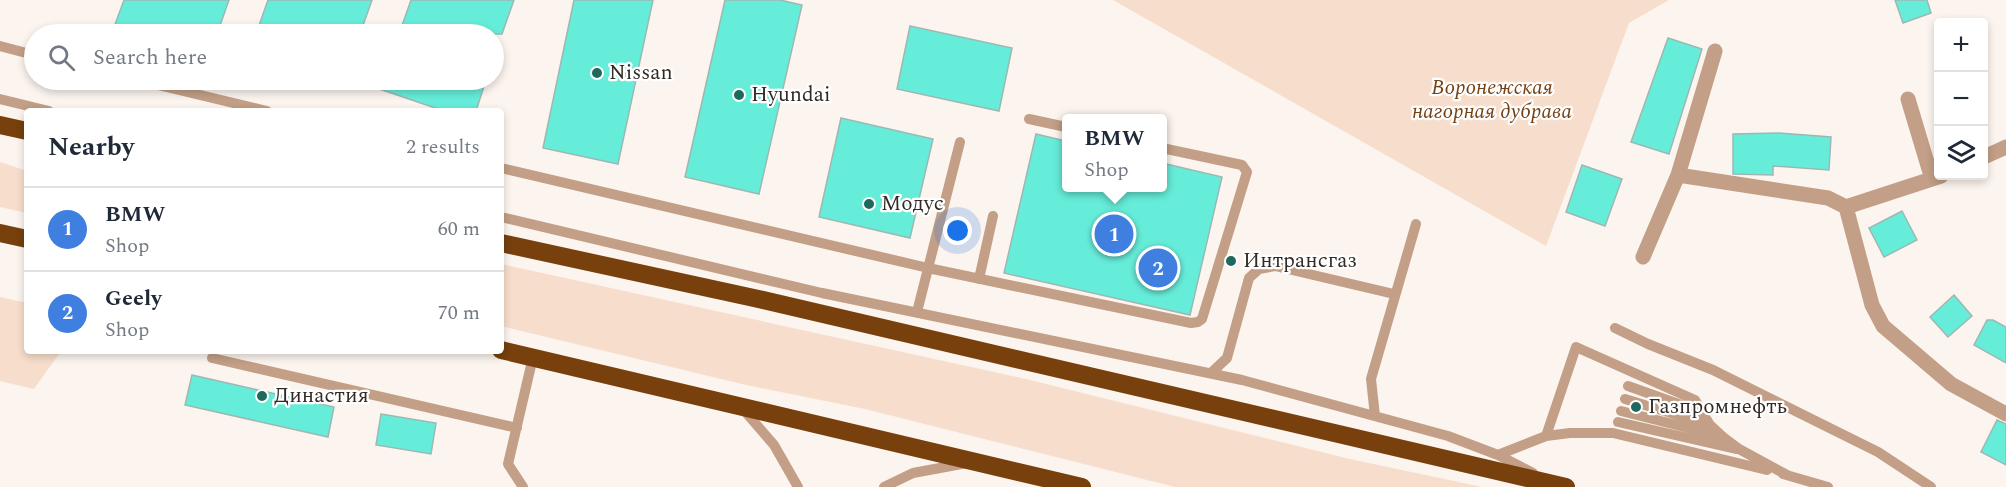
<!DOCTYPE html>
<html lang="en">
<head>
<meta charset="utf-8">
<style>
  :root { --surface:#fff; --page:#f2f2f3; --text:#1f2937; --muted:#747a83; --line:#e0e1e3; --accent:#0b8043 }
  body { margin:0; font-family:Spectral,serif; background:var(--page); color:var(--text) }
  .controls { position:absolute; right:18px; top:18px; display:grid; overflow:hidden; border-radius:6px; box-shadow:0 3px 9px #0003 }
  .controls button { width:54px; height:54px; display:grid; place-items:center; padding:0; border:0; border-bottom:2px solid var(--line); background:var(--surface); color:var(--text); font:30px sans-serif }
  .you { position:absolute; left:958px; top:231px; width:21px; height:21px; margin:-15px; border:4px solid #fff; border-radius:50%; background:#1a73e8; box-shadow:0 0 0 9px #1a73e833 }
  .badge { display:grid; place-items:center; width:39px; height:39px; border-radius:50%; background:var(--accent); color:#fff; font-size:20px; font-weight:700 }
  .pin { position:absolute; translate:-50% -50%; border:3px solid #fff; box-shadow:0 2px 6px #0006 }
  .popup { position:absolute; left:1062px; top:114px; width:105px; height:78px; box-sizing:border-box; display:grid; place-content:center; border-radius:6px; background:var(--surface); filter:drop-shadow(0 2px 4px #0005); font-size:20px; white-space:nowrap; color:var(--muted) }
  .popup b { font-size:22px; color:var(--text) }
  .popup::after { content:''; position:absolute; left:50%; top:100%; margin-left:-12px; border:12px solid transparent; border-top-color:var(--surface) }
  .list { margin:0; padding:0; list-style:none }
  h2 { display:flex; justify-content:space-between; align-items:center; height:78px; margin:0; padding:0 24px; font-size:26px }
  h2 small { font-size:20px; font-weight:400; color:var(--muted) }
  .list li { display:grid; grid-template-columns:39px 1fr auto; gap:18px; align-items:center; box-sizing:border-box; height:84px; padding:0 24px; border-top:2px solid var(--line) }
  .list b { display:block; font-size:22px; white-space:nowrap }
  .list p { margin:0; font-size:20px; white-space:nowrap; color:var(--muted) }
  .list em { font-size:20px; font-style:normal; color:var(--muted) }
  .icon { flex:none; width:33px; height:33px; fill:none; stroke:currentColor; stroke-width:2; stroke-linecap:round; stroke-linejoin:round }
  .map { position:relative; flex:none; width:2006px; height:487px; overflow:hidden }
  .search { position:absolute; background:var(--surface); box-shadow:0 3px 9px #0003; left:24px; top:24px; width:480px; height:66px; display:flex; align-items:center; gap:15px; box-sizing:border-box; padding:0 21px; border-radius:33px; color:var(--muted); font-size:22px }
  .panel { position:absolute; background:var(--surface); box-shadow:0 3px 9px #0003; left:24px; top:108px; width:480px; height:246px; border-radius:6px }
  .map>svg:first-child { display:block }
  .green { fill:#f7decc }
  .building { fill:#66edda; stroke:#9db8b3; stroke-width:1.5 }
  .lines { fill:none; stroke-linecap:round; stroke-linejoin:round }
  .lane { stroke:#c29f86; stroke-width:10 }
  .street { stroke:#c29f86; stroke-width:15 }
  .highway { stroke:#77400c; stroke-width:18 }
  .poi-dot { fill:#1f685e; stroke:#fff; stroke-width:2 }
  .labels { text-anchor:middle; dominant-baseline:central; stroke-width:4.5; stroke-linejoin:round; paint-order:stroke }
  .poi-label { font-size:21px; fill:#322a25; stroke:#fff; text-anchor:start }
  .park-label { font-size:21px; font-style:italic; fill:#754215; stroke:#fff }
</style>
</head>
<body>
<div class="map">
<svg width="2006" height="487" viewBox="0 0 2006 487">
  <rect width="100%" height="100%" fill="#fcf4ee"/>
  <!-- green -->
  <path class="green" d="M 1113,0 L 1669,0 L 1629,23 L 1546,246 Z
    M 0,162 L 27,171 L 27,213 L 0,207 Z
    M 501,264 L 1026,379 L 1350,459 L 1482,487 L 1175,487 L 865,409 L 746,385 L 501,326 Z
    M 0,297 L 27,303 L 27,351 L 61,351 L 34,389 L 0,381 Z"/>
  <!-- building -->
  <path class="building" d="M 124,0 L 229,0 L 217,34 L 135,34 L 114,27 Z
    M 268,0 L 372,0 L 360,34 L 256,34 Z
    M 411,0 L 514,0 L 502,34 L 399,34 Z
    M 574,0 L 653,0 L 618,164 L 543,148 Z
    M 725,0 L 780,0 L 802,5 L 759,194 L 685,177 Z
    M 1895,0 L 1927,0 L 1931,13 L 1903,23 Z
    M 910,26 L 1012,48 L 999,111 L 897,89 Z
    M 1668,38 L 1702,49 L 1669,154 L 1631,142 Z
    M 360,80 L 486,80 L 476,111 L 444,111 L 359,82 Z
    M 841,118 L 933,139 L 910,238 L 819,217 Z
    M 1779,133 L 1831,137 L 1829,170 L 1773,166 L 1773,175 L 1733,174 L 1733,134 Z
    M 1036,134 L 1066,141 L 1066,188 L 1162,188 L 1162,163 L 1222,177 L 1190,315 L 1004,273 Z
    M 1582,165 L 1622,179 L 1605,226 L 1566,212 Z
    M 1902,211 L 1917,240 L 1884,257 L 1869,228 Z
    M 1954,295 L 1972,316 L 1948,337 L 1930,317 Z
    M 1987,320 L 1993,320 L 2006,327 L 2006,363 L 1974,345 Z
    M 192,375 L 334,407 L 328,437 L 185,405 Z
    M 381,414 L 436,423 L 431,454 L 376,445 Z
    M 1997,420 L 2006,424 L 2006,465 L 1981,452 Z"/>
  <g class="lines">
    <!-- lane -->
    <path class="lane" d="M 0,46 L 34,55
      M 137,80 L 267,111
      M 0,99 L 49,111
      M 1029,119 L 1066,127
      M 501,168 L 928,268 L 1191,323 L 1198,322 L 1202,319 L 1247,172 L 1242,165 L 1162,148
      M 501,217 L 822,293 L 1242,380 L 1448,436 L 1498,455 L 1533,473
      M 979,279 L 993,216
      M 917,312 L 960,142
      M 1615,328 L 1648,344 L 1713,370 L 1878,452 L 1931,487
      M 212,358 L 517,428
      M 1211,373 L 1227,358 L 1249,278 L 1259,269 L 1275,266 L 1394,294
      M 1628,386 L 1701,412
      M 1625,399 L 1710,425
      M 742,408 L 774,445 L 798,487
      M 1621,411 L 1720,436
      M 1375,416 L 1371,379 L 1416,224
      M 1618,422 L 1736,449
      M 1546,436 L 1576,347 L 1695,400 L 1710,425 L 1723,437 L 1739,449 L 1787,475
      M 1498,455 L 1546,436 L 1570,433 L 1613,433 L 1767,470
      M 1783,474 L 1828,487
      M 523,487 L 508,464 L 533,357
      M 884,487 L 913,473 L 967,463"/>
    <!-- street -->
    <path class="street" d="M 1908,99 L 1932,179
      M 1984,157 L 2006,147
      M 1678,175 L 1715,51
      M 1846,207 L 1872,305 L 1883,326 L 1951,384 L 2006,414
      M 1643,257 L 1678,175 L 1828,198 L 1846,207 L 1941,176"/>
    <!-- highway -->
    <path class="highway" d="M 0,125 L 27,131
      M 0,233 L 27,239
      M 501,243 L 754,298 L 1566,487
      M 501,350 L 1082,487"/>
  </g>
  <!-- markers -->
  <g class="poi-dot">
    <circle cx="597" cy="73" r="6"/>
    <circle cx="739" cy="95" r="6"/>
    <circle cx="869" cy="204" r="6"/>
    <circle cx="1231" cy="261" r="6"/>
    <circle cx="262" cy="396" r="6"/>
    <circle cx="1636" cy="407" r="6"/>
  </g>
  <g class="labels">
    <!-- poi labels -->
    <g class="poi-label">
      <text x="609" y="73">Nissan</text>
      <text x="751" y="95">Hyundai</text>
      <text x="881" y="204">Модус</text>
      <text x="1243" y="261">Интрансгаз</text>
      <text x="274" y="396">Династия</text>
      <text x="1648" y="407">Газпромнефть</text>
    </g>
    <!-- park labels -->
    <g class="park-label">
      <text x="1492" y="88">Воронежская<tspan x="1492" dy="24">нагорная дубрава</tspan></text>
    </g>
  </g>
</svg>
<div class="controls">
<button>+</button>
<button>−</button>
<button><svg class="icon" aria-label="layers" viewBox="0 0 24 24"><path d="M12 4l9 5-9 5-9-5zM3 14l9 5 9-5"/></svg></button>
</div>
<div class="you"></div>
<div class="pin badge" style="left:1114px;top:234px;background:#3f7fe0">1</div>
<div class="popup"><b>BMW</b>Shop</div>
<div class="pin badge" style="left:1158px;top:268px;background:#3f7fe0">2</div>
<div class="search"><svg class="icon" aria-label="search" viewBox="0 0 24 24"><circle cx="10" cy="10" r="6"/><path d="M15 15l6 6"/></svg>Search here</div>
<section class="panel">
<h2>Nearby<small>2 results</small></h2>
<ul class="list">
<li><span class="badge" style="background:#3f7fe0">1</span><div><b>BMW</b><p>Shop</p></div><em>60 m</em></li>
<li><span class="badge" style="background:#3f7fe0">2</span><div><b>Geely</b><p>Shop</p></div><em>70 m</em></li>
</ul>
</section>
</div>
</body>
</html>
